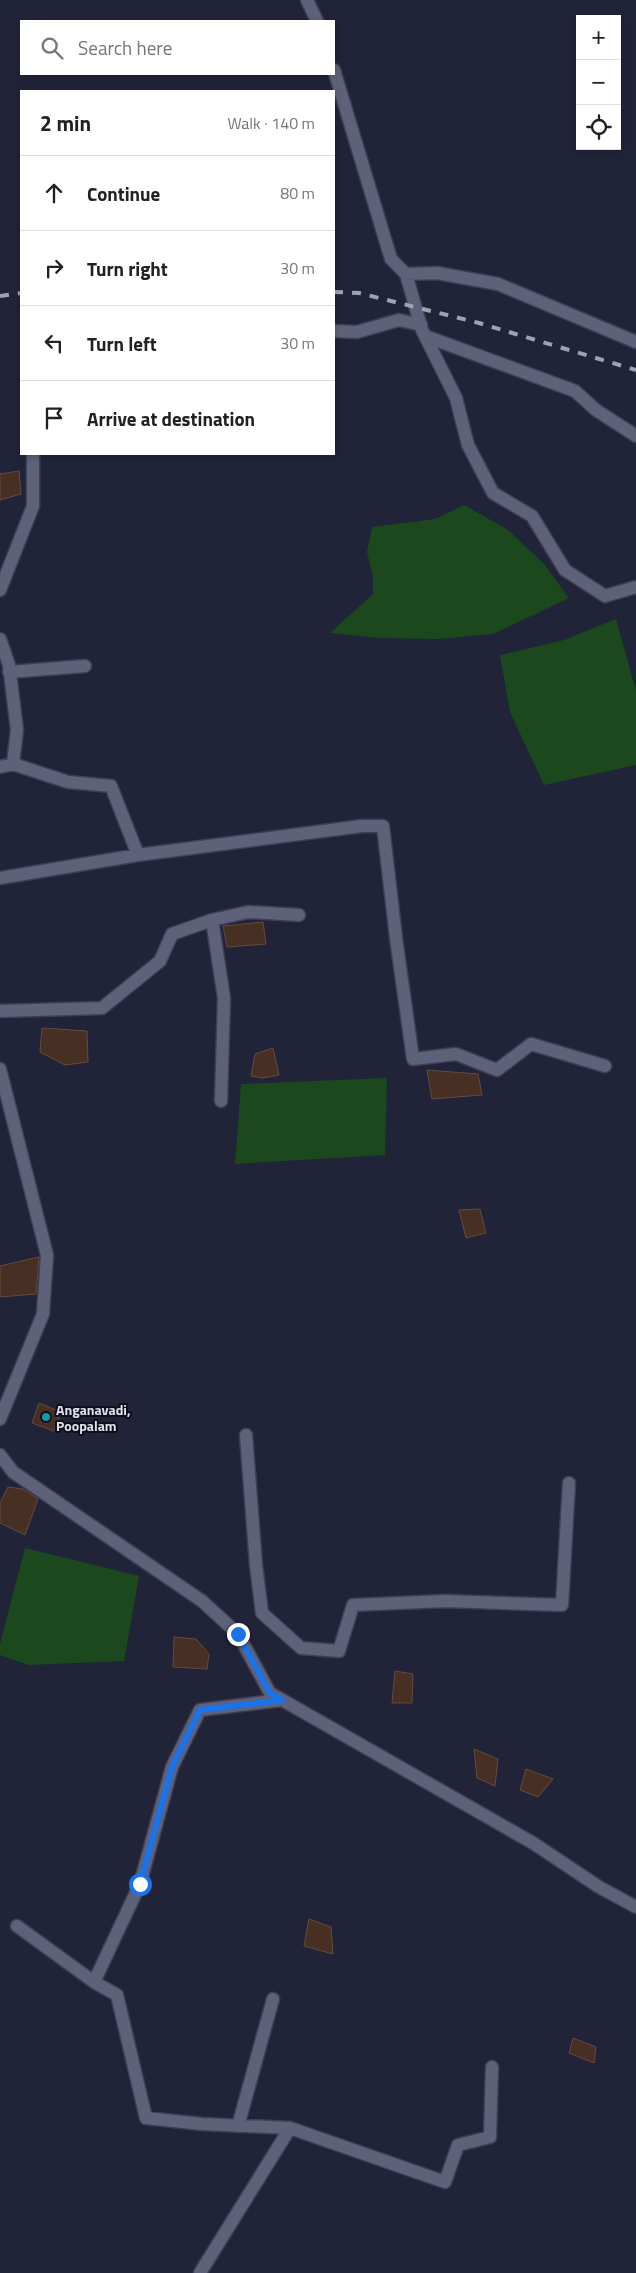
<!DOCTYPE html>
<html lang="en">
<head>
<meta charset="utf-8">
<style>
  :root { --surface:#fff; --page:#f6f6f6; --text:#202124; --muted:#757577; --line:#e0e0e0 }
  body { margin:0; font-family:"Titillium Web",sans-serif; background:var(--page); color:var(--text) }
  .controls { position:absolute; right:15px; top:15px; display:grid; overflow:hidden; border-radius:0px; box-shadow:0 2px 8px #0003 }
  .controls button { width:45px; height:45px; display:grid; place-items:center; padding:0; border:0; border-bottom:1px solid var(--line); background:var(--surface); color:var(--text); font:25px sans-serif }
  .stop { position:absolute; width:15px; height:15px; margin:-11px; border:4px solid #1a73e8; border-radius:50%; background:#fff }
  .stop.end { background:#1a73e8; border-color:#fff; box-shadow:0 1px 5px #0008 }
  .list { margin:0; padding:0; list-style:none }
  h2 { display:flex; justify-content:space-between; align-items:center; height:65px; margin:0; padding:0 20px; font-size:21px }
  h2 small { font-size:16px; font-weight:400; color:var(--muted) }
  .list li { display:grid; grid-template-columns:32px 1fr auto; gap:15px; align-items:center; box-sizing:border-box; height:75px; padding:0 20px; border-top:1px solid var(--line) }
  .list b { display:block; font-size:19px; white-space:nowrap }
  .list em { font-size:16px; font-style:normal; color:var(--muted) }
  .icon { flex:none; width:28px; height:28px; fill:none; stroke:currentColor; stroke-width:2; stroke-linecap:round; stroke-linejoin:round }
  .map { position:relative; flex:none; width:636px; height:2273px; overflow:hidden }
  .search { position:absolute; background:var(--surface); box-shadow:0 2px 8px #0003; left:20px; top:20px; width:315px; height:55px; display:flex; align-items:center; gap:12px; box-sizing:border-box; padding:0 18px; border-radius:0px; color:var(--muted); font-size:19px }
  .panel { position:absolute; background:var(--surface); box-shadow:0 2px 8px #0003; left:20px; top:90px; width:315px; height:365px; border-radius:0px }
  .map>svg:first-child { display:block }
  .green { fill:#1b491d }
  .building { fill:#472f24; stroke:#654b3f }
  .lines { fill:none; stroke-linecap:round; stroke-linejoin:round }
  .minor-casing { stroke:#3d3f52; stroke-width:15 }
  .minor { stroke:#5d617a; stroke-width:12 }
  .rail { stroke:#9fa2b3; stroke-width:4; stroke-dasharray:9 9; stroke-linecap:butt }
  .route { stroke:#1a73e8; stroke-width:6 }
  .culture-dot { fill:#0f9aa8; stroke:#0d0e17; stroke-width:2 }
  .labels { text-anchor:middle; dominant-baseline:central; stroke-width:4; stroke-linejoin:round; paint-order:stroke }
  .poi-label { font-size:14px; font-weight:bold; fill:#dde0ef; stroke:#0d0e17; text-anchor:start }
</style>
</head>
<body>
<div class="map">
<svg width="636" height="2273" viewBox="0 0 636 2273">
  <rect width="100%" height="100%" fill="#212339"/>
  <!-- green -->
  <path class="green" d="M 464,505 L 508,530 L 544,564 L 569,598 L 493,634 L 438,639 L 379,638 L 330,633 L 373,594 L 373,577 L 367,552 L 372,527 L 435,519 Z
    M 616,619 L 636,691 L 636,765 L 544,785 L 510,712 L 500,655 L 564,640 Z
    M 387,1078 L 385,1155 L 235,1164 L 241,1084 Z
    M 25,1548 L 139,1576 L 124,1661 L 28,1665 L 0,1655 L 0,1644 Z"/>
  <!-- building -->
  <path class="building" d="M 19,471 L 21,494 L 0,500 L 0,474 Z
    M 263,922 L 266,944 L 227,947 L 223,926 Z
    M 42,1028 L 87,1031 L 88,1062 L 65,1065 L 40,1052 Z
    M 273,1048 L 279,1075 L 263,1078 L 251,1076 L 255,1054 Z
    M 427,1070 L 478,1074 L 482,1095 L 432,1099 Z
    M 480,1209 L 486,1233 L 466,1238 L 459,1210 Z
    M 39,1257 L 36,1294 L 0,1297 L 0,1266 Z
    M 39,1403 L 61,1412 L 54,1431 L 32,1423 Z
    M 8,1487 L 23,1489 L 38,1499 L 25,1535 L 0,1523 L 0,1503 Z
    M 174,1637 L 196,1639 L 209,1654 L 207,1669 L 173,1667 Z
    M 395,1671 L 413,1674 L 412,1703 L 392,1703 Z
    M 474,1749 L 498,1759 L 495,1786 L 477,1778 Z
    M 526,1769 L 553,1779 L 538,1797 L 520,1790 Z
    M 309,1919 L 331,1927 L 333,1954 L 304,1946 Z
    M 573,2038 L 596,2047 L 594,2063 L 569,2053 Z"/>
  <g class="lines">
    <!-- minor casing -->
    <g class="minor-casing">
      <path id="minor" d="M 307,0 L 317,21
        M 334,70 L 391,259 L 406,274 L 422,330 L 456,398 L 468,445 L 493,493 L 532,516 L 565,570 L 605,596 L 636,587
        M 406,274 L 437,273 L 498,284 L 636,342
        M 334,331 L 357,332 L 399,320 L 421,325
        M 425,336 L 575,391 L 596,410 L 636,436
        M 0,590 L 33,506 L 33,454
        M 0,639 L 9,665 L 17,730 L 13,764
        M 9,672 L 85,666
        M 0,767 L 13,764 L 68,782 L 111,786 L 138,855
        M 0,878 L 138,855 L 362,826 L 383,826 L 396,938 L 413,1059 L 456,1054 L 497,1070 L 531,1044 L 605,1066
        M 212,920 L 248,912 L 299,915
        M 0,1011 L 102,1008 L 160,961 L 172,934 L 212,920 L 224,998 L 221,1101
        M 0,1069 L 47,1255 L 43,1314 L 0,1419
        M 246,1435 L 256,1565 L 262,1613 L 301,1648 L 339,1651 L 353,1605 L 445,1601 L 562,1605 L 569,1483
        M 0,1455 L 13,1472 L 202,1601 L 238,1634 L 270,1693 L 533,1843 L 599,1887 L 636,1907
        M 17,1926 L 94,1982 L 140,1884 L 172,1767 L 200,1710 L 282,1700
        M 94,1982 L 117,1995 L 146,2118 L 202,2124 L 290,2128
        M 238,2126 L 273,1999
        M 200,2273 L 290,2128 L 445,2182 L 458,2145 L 490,2137 L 492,2067"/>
    </g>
    <!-- minor -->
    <use href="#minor" class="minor"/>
    <!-- rail -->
    <path class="rail" d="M 334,292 L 359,293 L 479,323 L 636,370
      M 0,296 L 21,293"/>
  </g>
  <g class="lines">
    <!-- route -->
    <path class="route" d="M 140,1884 L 172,1767 L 200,1710 L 282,1700 L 270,1693 L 238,1634"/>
  </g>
  <!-- markers -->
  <circle class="culture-dot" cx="46" cy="1417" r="5"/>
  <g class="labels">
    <!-- poi labels -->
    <g class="poi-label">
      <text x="56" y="1409">Anganavadi,<tspan x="56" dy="16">Poopalam</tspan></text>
    </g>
  </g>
</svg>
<div class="controls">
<button>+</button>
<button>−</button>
<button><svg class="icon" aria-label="locate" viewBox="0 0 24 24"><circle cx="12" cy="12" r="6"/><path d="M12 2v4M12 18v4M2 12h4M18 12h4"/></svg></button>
</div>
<div class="stop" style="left:140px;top:1884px"></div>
<div class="stop end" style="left:238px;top:1634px"></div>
<div class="search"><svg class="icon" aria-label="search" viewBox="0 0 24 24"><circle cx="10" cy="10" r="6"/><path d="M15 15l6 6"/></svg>Search here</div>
<section class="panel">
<h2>2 min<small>Walk · 140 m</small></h2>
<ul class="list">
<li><svg class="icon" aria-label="ahead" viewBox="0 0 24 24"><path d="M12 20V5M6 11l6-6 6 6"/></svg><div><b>Continue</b></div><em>80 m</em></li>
<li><svg class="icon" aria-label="right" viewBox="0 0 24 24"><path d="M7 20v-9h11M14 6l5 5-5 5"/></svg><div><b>Turn right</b></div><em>30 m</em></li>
<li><svg class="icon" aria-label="left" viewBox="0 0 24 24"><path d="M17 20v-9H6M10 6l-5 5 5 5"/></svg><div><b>Turn left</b></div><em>30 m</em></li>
<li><svg class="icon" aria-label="arrive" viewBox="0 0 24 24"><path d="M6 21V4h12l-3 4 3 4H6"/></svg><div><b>Arrive at destination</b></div></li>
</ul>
</section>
</div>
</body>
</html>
